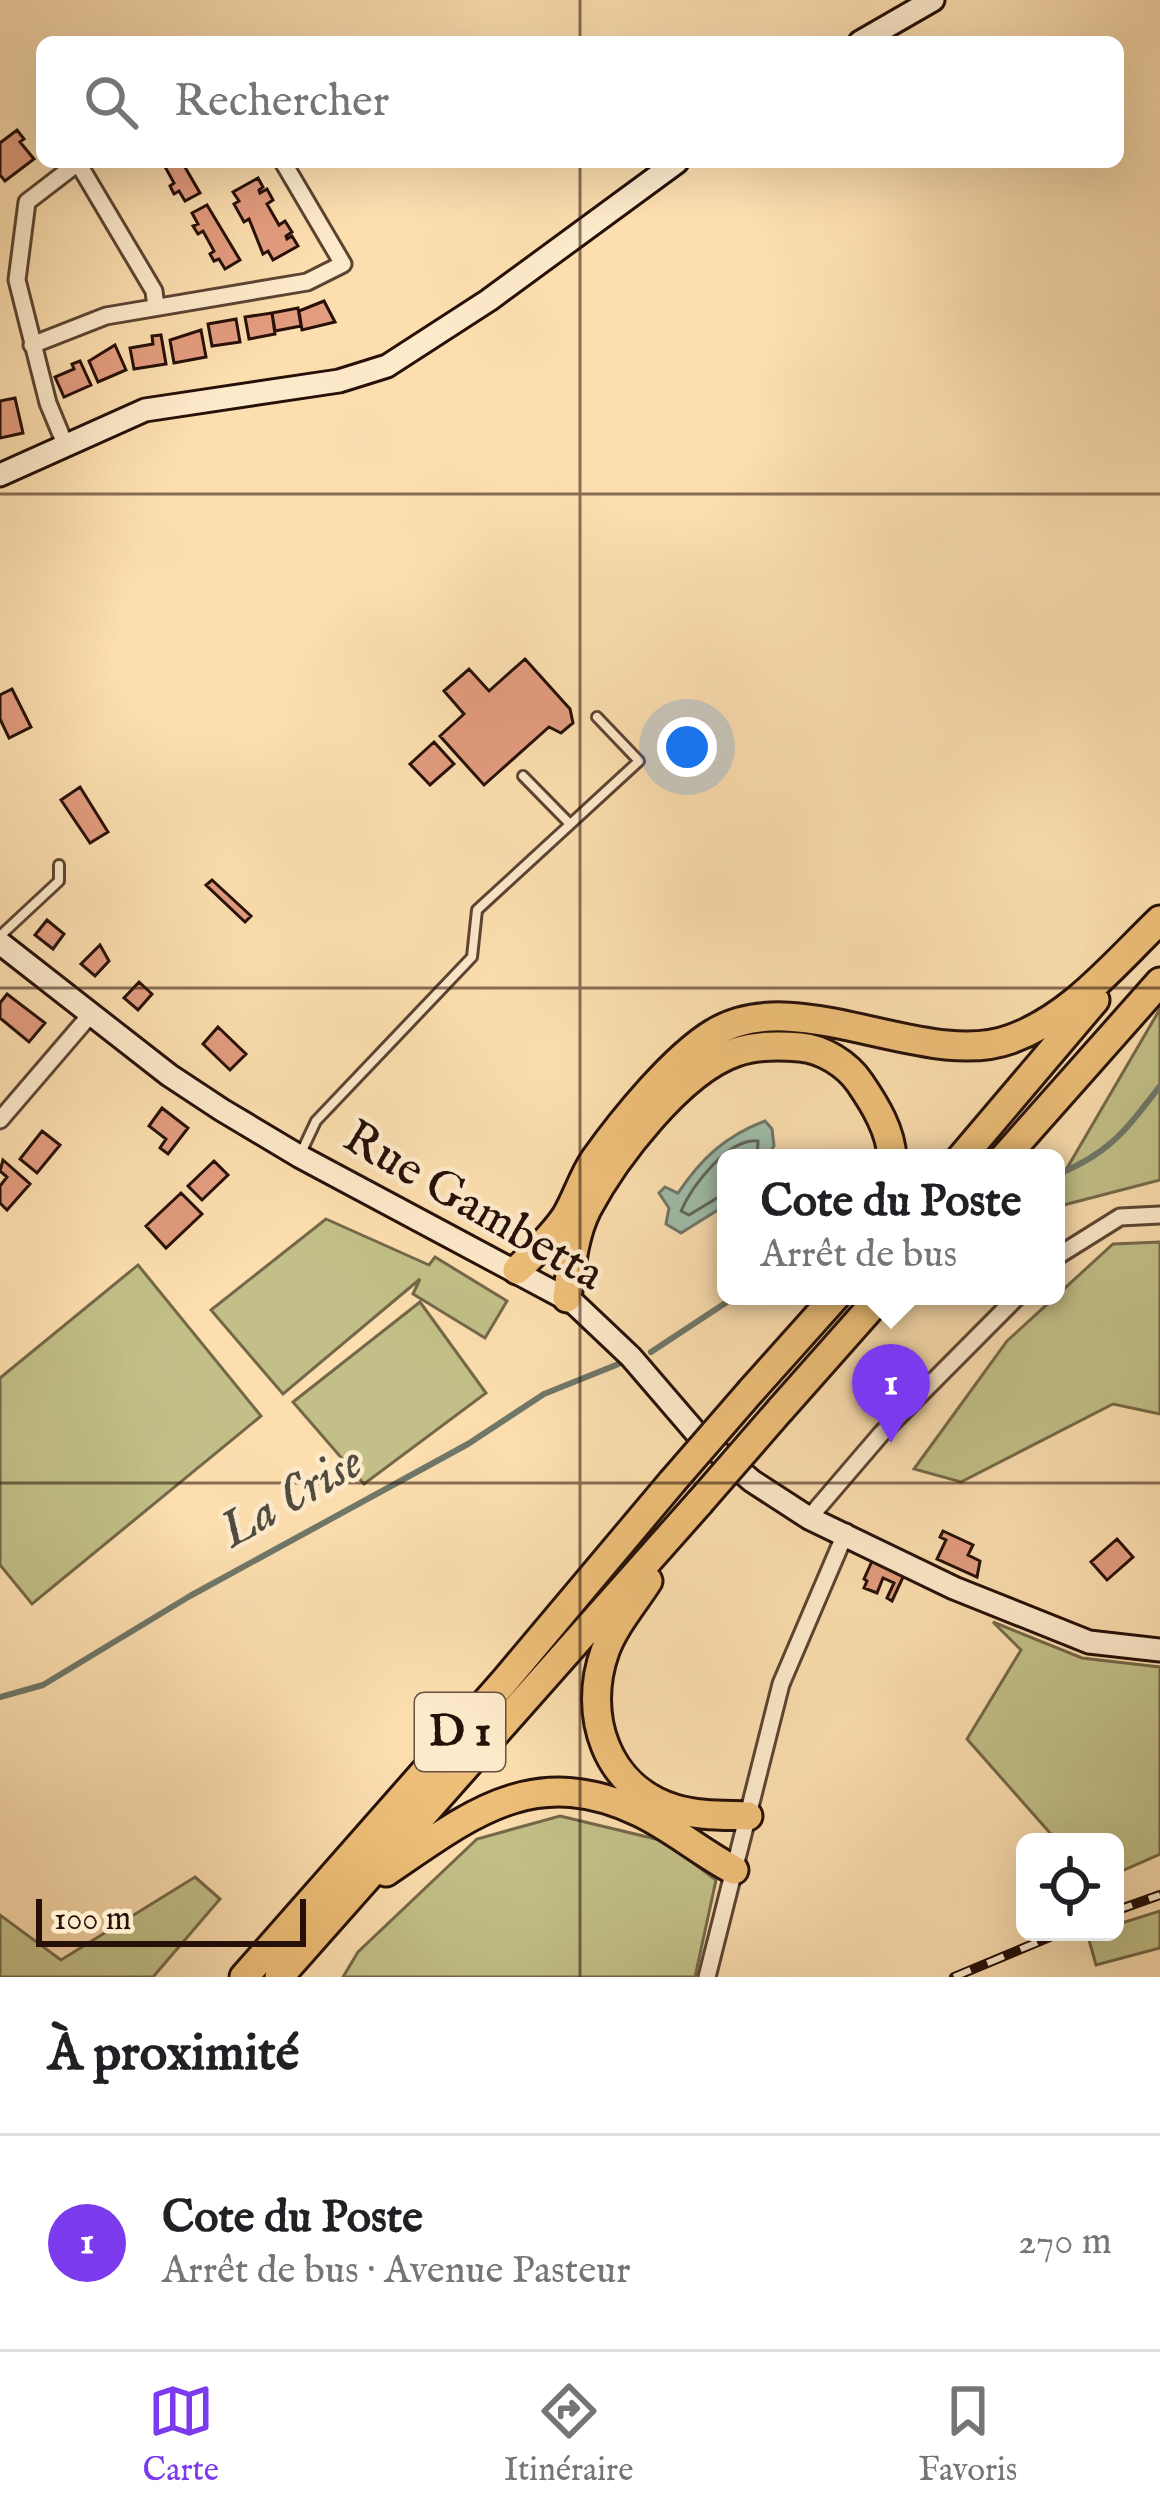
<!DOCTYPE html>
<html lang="fr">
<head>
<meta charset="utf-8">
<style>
  :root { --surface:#fff; --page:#f6f6f6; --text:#202124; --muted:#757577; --line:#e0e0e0; --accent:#7c3aed }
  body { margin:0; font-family:"IM FELL English",serif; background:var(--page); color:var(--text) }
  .controls { position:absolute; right:36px; bottom:36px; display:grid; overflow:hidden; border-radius:18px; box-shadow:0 12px 48px #0002 }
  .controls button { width:108px; height:108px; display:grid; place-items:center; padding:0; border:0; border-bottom:3px solid var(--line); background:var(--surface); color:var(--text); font:60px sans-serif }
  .scale { position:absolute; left:36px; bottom:30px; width:270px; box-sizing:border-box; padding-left:12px; border:6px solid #261008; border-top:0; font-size:33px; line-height:42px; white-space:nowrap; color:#261008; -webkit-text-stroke:9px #fdeacb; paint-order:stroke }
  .you { position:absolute; left:687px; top:747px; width:42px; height:42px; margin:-30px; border:9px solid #fff; border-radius:50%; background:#1a73e8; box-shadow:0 0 0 18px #1a73e833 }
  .badge { display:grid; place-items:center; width:78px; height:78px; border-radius:50%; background:var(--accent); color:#fff; font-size:39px; font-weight:700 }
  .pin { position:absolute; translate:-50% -99px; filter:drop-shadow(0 3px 6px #0008) }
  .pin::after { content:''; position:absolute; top:63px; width:42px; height:36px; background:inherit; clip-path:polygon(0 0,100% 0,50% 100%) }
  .popup { position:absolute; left:717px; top:1149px; width:348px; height:156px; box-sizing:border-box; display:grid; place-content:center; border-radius:18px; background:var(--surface); filter:drop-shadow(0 3px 9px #0005); font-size:39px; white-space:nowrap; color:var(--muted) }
  .popup b { font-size:45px; color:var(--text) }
  .popup::after { content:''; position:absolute; left:50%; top:100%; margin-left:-24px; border:24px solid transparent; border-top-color:var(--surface) }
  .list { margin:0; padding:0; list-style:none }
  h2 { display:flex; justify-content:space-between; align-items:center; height:156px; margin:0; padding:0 48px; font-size:51px }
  h2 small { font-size:39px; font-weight:400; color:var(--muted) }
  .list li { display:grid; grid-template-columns:78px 1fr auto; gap:36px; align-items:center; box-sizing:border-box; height:216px; padding:0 48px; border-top:3px solid var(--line) }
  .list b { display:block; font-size:45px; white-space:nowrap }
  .list p { margin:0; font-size:39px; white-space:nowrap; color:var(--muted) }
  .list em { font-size:39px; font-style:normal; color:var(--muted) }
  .icon { flex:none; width:66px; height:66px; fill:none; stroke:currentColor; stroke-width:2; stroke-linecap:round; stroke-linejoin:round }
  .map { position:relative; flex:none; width:1160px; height:1977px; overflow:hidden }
  .search { position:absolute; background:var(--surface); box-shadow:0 12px 48px #0002; left:36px; right:36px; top:36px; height:132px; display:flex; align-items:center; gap:30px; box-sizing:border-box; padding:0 42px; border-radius:18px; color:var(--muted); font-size:45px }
  .sheet { height:372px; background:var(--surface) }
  nav { display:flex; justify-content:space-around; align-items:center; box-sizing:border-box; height:168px; border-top:3px solid var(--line); background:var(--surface); font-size:33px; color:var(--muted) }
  nav a { display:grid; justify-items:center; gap:6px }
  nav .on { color:var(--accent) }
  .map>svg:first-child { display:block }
  .green { fill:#c2c088; stroke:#746848; stroke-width:3 }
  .water { fill:#9fbca9; stroke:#6f7769; stroke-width:3 }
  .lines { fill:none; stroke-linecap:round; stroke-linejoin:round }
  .shore { stroke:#626658; stroke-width:3 }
  .stream { stroke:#6f7769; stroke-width:6 }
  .building { fill:#e39c7f; stroke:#261008; stroke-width:3 }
  .lane-casing { stroke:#5c4432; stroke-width:14 }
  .street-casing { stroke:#5c4432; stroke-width:21 }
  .secondary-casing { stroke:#261008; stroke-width:27 }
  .highway-casing { stroke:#261008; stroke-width:33 }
  .lane { stroke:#fdeacb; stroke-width:8 }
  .street { stroke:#fdeacb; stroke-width:15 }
  .secondary { stroke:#fdeacb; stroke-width:21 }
  .highway { stroke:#eebf78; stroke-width:27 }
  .rail-casing { stroke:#261008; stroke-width:10 }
  .rail { stroke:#fdeacb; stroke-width:6; stroke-dasharray:18; stroke-linecap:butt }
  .highway-bridge-casing { stroke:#261008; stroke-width:33; stroke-linecap:butt }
  .highway-bridge { stroke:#eebf78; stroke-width:27 }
  .grid { fill:none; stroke:#261008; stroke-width:3; stroke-opacity:0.55 }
  .labels { text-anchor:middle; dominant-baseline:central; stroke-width:9; stroke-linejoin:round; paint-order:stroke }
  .shield { fill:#fdeacb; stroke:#665142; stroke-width:3 }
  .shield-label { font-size:45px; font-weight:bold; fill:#261008 }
  .street-label { font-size:48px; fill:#261008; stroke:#fdeacb }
  .water-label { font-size:51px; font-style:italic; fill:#504c40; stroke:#fdeacb }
</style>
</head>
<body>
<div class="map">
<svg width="1160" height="1977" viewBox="0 0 1160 1977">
  <rect width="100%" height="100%" fill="#fcdeaf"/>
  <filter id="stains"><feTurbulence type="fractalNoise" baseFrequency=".00167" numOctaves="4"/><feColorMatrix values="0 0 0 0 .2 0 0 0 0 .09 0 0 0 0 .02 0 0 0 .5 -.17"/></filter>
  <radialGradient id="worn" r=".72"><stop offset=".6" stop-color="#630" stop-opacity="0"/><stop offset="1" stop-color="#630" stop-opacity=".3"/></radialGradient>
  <!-- green -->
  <path class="green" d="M 1160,1009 L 1160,1180 L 1056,1207 L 1056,1187 Z
    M 326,1219 L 429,1265 L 435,1257 L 507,1301 L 485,1338 L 413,1294 L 420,1279 L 283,1394 L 211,1310 Z
    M 1160,1242 L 1160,1414 L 1113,1404 L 961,1482 L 914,1469 L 1007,1341 L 1113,1244 Z
    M 138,1265 L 261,1416 L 32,1604 L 0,1565 L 0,1378 Z
    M 420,1302 L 486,1393 L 364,1484 L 293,1402 Z
    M 993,1622 L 1082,1658 L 1160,1667 L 1160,1854 L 1115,1874 L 1115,1842 L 1058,1842 L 967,1739 L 1021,1650 Z
    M 560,1816 L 664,1841 L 716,1880 L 695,1977 L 343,1977 L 358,1952 L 477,1839 Z
    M 195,1877 L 220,1899 L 153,1977 L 0,1977 L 0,1915 L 61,1960 Z
    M 1160,1911 L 1160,1948 L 1096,1965 L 1087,1933 L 1115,1932 L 1115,1925 Z"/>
  <!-- water -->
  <path class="water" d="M 765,1121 L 772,1129 L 774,1146 L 766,1158 L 726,1158 L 726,1205 L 681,1233 L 666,1224 L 669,1208 L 659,1193 L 665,1187 L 678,1193 C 701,1159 725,1136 765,1121 Z"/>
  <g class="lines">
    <!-- shore -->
    <path class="shore" d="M 726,1197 L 717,1198 L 689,1215 L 681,1211 C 692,1186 728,1138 758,1141 L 757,1158"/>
    <!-- stream -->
    <path class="stream" d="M 1056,1175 C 1109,1154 1126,1130 1160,1086
      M 651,1352 L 736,1296
      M 0,1697 L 43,1685 L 190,1596 L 468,1444 L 544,1394 L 621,1363"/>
  </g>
  <!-- building -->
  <path class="building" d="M 17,130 L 24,139 L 20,142 L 34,159 L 5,181 L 0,175 L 0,143 Z
    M 156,162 L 182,162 L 200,193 L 185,201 L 179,191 L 174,194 L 170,186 L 174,183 L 163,163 L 158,166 Z
    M 258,178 L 263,187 L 259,190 L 260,193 L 267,189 L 273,200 L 267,204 L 279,225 L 285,221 L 292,232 L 286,236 L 287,239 L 292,236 L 298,246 L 273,260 L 268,251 L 263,254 L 249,219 L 244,222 L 234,204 L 239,201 L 233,192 Z
    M 207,205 L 240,260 L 225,269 L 219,259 L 214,261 L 210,254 L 214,251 L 203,231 L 198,234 L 193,226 L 198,224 L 192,213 Z
    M 324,301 L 335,322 L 302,330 L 299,311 Z
    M 298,308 L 301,326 L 275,331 L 272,313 Z
    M 272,313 L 275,334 L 249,339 L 245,317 Z
    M 236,319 L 240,342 L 212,346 L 208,324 Z
    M 201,330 L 206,357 L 174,363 L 170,340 Z
    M 161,335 L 166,364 L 134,369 L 130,348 L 153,344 L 152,336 Z
    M 115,345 L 126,370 L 98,382 L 89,361 Z
    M 80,361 L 91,385 L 64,397 L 55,377 L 74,369 L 72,364 Z
    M 15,398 L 23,433 L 0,438 L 0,401 Z
    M 525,659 L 570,709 L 573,723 L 561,733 L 549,727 L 484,785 L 440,736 L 464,714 L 444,691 L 469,669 L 489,691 Z
    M 12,689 L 31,727 L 9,738 L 0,719 L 0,695 Z
    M 434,742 L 454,764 L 430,785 L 410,764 Z
    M 80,787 L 108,832 L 90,843 L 61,800 Z
    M 212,880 L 251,916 L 245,922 L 206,885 Z
    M 47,920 L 64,934 L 53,949 L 35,935 Z
    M 100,945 L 109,961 L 95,976 L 81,964 Z
    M 139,982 L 152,994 L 138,1010 L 124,998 Z
    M 7,994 L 45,1023 L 29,1042 L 0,1018 L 0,1003 Z
    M 218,1027 L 246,1054 L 230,1070 L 203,1044 Z
    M 162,1108 L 188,1128 L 168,1154 L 160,1148 L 166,1139 L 149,1126 Z
    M 42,1131 L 60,1145 L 37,1173 L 20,1159 Z
    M 3,1160 L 30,1184 L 7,1210 L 0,1203 L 0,1186 L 7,1177 L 0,1171 Z
    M 214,1161 L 228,1175 L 202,1200 L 188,1186 Z
    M 181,1193 L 202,1214 L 166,1248 L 146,1226 Z
    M 943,1531 L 973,1545 L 968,1555 L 980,1561 L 977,1577 L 937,1559 L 946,1540 L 940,1537 Z
    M 1117,1539 L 1133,1557 L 1107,1580 L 1091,1562 Z
    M 873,1559 L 904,1575 L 892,1601 L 887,1598 L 894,1583 L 883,1578 L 877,1593 L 864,1588 L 867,1581 L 864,1579 Z"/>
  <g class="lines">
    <!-- lane casing -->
    <g class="lane-casing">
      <path id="lane" d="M 523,776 L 570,824
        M 0,936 L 59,881 L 59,865
        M 300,1155 L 316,1121 L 472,957 L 477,910 L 639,761 L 597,717"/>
    </g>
    <!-- street casing -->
    <g class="street-casing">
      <path id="street" d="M 78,163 L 154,291 L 156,307
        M 32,345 L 106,316 L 307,282 L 343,264 L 283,162
        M 65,444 L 48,403 L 17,280 L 27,202 L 79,162
        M 0,1120 L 91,1014
        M 1056,1257 L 1120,1217 L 1160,1215
        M 809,1518 L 881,1434 L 1018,1296
        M 707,1977 L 781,1684 L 846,1532"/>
    </g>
    <!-- secondary casing -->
    <g class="secondary-casing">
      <path id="secondary" d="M 860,42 L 933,0
        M 0,475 L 145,410 L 339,381 L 387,366 L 489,300 L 677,162
        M 0,943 L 169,1075 L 222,1110 L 299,1156 L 574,1303 L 631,1357 L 698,1435 L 752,1481 L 809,1518 L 954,1588 L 1089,1642 L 1160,1650"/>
    </g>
    <!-- highway casing -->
    <g class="highway-casing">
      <path id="highway" d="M 961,1158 L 1095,1000
        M 1004,1158 L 1160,982
        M 517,1270 C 533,1254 553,1236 566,1216 C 577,1198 583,1176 595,1159 C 623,1120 674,1057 714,1033 C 797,982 926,1071 1011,1039 C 1072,1017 1115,963 1160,920
        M 567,1298 C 571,1269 573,1237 587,1209 C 614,1158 680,1071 736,1052 C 756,1045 779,1045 800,1047 C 823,1049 847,1064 860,1083 C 875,1105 891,1131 892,1158
        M 751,1391 L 836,1296
        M 780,1410 L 881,1296
        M 648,1581 C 634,1603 614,1626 605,1651 C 582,1715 606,1788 675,1809 C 699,1816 723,1815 748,1816
        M 386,1872 C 470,1815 533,1762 639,1812 C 673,1828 701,1853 734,1870
        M 244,1977 L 503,1683 L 672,1482
        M 279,1977 L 700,1502"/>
    </g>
    <!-- lane -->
    <use href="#lane" class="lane"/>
    <!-- street -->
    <use href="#street" class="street"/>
    <!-- secondary -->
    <use href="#secondary" class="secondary"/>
    <!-- highway -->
    <use href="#highway" class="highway"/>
    <!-- rail casing -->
    <g class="rail-casing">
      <path id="rail" d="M 1115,1911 L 1160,1895
        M 954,1977 L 1062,1932"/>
    </g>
    <!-- rail -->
    <use href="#rail" class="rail"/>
    <!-- highway-bridge casing -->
    <g class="highway-bridge-casing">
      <path id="highway-bridge" d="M 672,1482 L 751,1391
        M 700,1502 L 780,1410"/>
    </g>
    <!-- highway-bridge -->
    <use href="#highway-bridge" class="highway-bridge"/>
  </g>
  <!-- grid -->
  <path class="grid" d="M 580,0 L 580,42M 580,162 L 580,1977M 0,494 L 1160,494M 0,988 L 1160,988M 0,1483 L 1160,1483"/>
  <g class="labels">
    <!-- shield labels -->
    <rect class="shield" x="415" y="1693" width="90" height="78" rx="9"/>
    <g class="shield-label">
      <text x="460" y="1732">D 1</text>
    </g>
    <!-- street labels -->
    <g class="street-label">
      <text transform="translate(473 1207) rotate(30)">Rue Gambetta</text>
    </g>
    <!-- water labels -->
    <g class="water-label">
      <text transform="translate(292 1498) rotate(-30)">La Crise</text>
    </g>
  </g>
  <rect width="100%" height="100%" filter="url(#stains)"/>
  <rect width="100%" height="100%" fill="url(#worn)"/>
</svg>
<div class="controls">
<button><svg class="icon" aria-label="locate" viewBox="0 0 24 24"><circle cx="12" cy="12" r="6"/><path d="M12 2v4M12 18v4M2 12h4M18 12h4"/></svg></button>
</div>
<div class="scale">100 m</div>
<div class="you"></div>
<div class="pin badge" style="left:891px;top:1443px">1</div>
<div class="popup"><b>Cote du Poste</b>Arrêt de bus</div>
<div class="search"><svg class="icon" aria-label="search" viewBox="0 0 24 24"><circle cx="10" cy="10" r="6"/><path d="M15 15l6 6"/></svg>Rechercher</div>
</div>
<section class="sheet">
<h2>À proximité<small></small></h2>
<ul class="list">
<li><span class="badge">1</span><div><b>Cote du Poste</b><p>Arrêt de bus · Avenue Pasteur</p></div><em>270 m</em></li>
</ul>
</section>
<nav>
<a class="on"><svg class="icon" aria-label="map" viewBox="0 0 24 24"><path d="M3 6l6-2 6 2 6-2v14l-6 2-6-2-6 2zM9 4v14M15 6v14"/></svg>Carte</a>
<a><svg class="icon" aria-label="directions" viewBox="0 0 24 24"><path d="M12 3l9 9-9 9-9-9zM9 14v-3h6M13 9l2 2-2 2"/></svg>Itinéraire</a>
<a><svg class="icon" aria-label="saved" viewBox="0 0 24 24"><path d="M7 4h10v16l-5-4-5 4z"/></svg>Favoris</a>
</nav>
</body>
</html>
